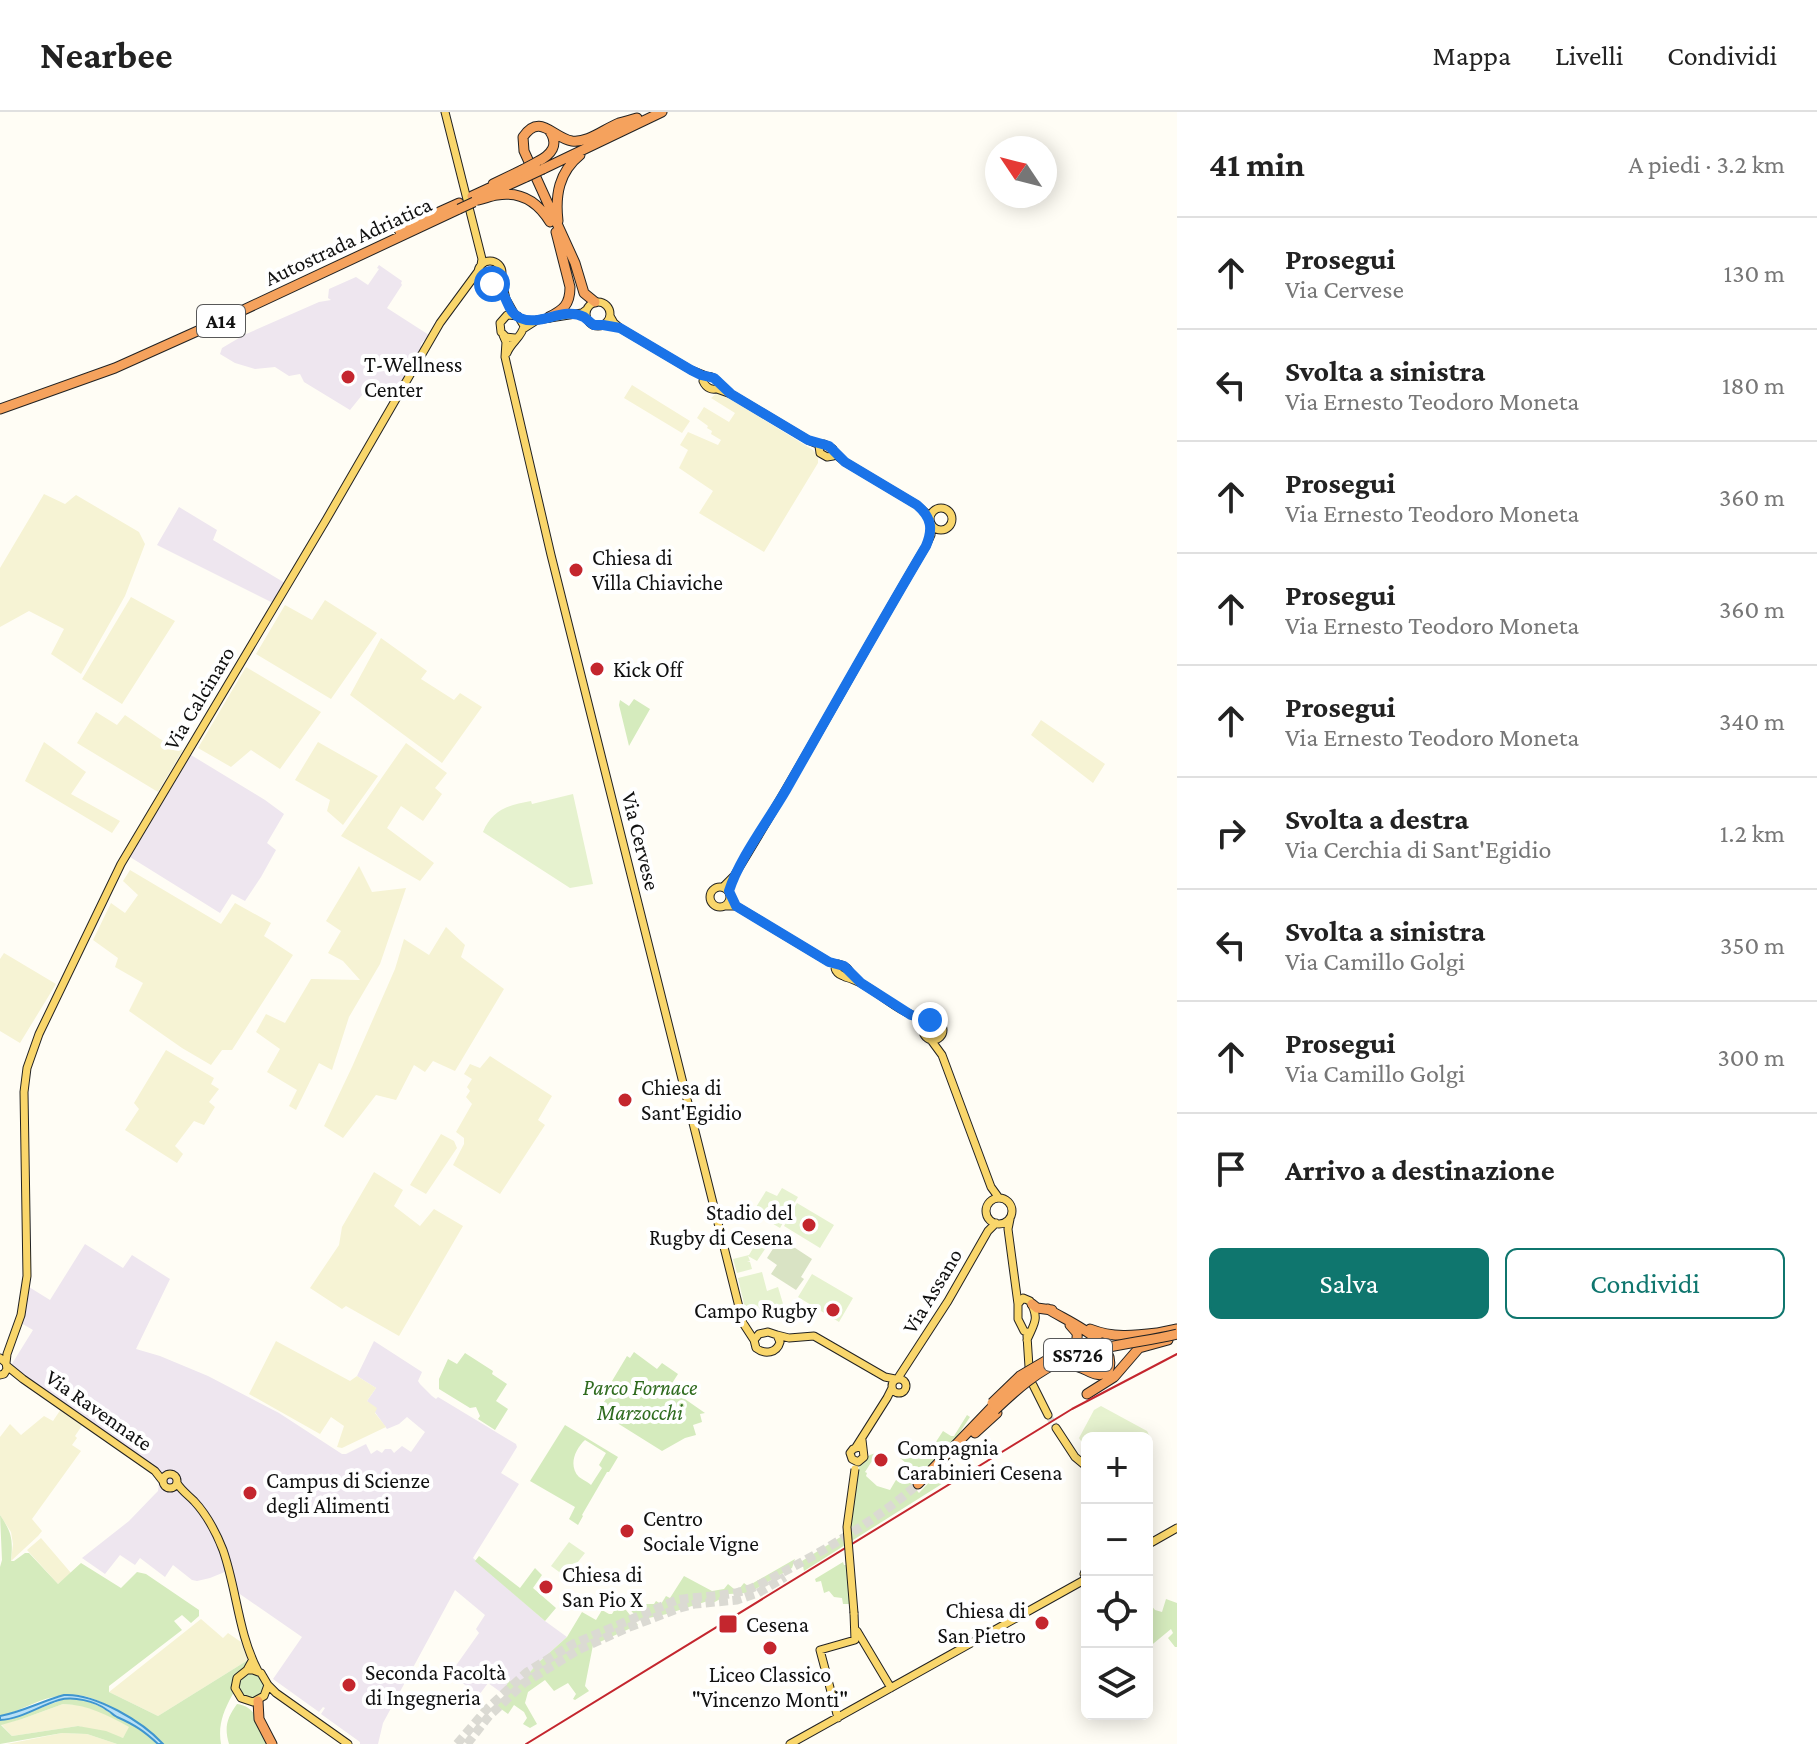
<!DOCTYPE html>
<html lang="it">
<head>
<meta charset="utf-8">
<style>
  :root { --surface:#fff; --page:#f6f6f6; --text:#222; --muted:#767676; --line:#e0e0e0; --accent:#0f766e }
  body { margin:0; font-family:"Crimson Pro",serif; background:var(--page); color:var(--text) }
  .controls { position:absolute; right:24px; bottom:24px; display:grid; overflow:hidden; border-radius:12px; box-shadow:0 4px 20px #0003 }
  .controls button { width:72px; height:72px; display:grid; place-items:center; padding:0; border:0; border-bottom:2px solid var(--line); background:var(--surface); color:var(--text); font:40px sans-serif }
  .compass { position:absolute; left:985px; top:24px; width:72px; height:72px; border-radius:50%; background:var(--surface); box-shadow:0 4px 20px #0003; rotate:305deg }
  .stop { position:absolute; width:24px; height:24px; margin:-18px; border:6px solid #1a73e8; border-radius:50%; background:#fff }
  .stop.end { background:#1a73e8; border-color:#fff; box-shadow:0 2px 8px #0008 }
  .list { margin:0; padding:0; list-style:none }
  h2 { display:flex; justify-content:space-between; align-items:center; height:104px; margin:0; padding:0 32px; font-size:34px }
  h2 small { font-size:26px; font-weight:400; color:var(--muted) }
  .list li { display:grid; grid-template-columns:52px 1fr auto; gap:24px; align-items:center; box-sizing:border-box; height:112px; padding:0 32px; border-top:2px solid var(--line) }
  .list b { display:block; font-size:30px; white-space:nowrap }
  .list p { margin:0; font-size:26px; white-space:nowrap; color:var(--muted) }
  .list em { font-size:26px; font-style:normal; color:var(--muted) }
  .actions { display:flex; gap:16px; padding:24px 32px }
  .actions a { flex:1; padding:18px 0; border:2px solid var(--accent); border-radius:12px; text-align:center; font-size:28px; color:var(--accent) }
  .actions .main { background:var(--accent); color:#fff }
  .icon { flex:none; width:44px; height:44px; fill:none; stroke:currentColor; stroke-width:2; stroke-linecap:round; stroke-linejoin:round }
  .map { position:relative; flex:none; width:1177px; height:1632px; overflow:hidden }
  header { display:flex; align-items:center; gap:48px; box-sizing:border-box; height:112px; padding:0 40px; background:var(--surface); border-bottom:2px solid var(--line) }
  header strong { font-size:38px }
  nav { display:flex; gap:44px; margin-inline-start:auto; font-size:28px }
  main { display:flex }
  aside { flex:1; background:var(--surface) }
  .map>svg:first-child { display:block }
  .industrial { fill:#eee6ef }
  .farmland { fill:#f6f3d4 }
  .green { fill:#d5ebbd; fill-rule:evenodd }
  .cemetery { fill:#d9e3c4 }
  .pitch { fill:#e6f2cf }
  .water { fill:#b9e0f7; stroke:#3f96cf; stroke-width:2 }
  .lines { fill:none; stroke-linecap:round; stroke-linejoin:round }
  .major-tunnel { stroke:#dbdad3; stroke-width:7; stroke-dasharray:7 3.5; stroke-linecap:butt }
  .highway-tunnel { stroke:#dbdad3; stroke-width:9; stroke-dasharray:9 4.5; stroke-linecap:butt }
  .major-casing { stroke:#222; stroke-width:9 }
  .highway-casing { stroke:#222; stroke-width:11 }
  .major { stroke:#f9d66b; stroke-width:7 }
  .highway { stroke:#f5a25d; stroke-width:9 }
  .rail { stroke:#c4262e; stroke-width:2 }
  .major-bridge-casing { stroke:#222; stroke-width:9; stroke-linecap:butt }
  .highway-bridge-casing { stroke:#222; stroke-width:11; stroke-linecap:butt }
  .major-bridge { stroke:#f9d66b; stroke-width:7 }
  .highway-bridge { stroke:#f5a25d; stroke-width:9 }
  .route { stroke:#1a73e8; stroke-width:10 }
  .poi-dot { fill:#c4262e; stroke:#fff; stroke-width:3 }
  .labels { text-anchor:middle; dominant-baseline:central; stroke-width:8; stroke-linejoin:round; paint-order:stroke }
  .shield { fill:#fff; stroke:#585858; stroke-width:2 }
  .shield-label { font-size:20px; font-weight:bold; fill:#111 }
  .street-label { font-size:22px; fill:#111; stroke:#fff }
  .poi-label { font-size:22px; fill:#111; stroke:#fff; text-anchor:start }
  .park-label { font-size:22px; font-style:italic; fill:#2f6b1f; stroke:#fff }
</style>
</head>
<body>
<header>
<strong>Nearbee</strong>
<nav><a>Mappa</a><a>Livelli</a><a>Condividi</a></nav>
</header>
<main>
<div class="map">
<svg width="1177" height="1632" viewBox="0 0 1177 1632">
  <rect width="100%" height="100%" fill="#fffdf5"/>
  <!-- industrial -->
  <path class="industrial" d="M 379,153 L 402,169 L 401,171 L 402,173 L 387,196 L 429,223 L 421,232 L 421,236 L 393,284 L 371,272 L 350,298 L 304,270 L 300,262 L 289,264 L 275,255 L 255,257 L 235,251 L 220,242 L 222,236 L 244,223 L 319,190 L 331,188 L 328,186 L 329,177 L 356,165 L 368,173 L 379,157 L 377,156 Z
    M 179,395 L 217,418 L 213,428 L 285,471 L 273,491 L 157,433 Z
    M 191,643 L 265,688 L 284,702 L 267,731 L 276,738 L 261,765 L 245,789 L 232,782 L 220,801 L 130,745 Z
    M 85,1132 L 123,1156 L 132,1143 L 170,1167 L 136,1237 L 160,1244 L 208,1264 L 279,1301 L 342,1342 L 346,1342 L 366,1332 L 371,1342 L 377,1338 L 382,1341 L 385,1337 L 391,1337 L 394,1341 L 402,1334 L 411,1340 L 425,1320 L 407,1305 L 399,1312 L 387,1317 L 367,1289 L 376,1276 L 357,1264 L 374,1229 L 422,1260 L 418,1269 L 420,1272 L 432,1284 L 436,1287 L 438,1285 L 516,1332 L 517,1335 L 501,1361 L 519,1372 L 473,1446 L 545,1509 L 567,1525 L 538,1551 L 522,1569 L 516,1573 L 509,1570 L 502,1581 L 488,1571 L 479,1583 L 450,1562 L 479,1521 L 476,1517 L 485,1503 L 455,1478 L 383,1611 L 378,1632 L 360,1632 L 360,1630 L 321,1602 L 325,1596 L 323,1595 L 319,1600 L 273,1567 L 302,1525 L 237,1480 L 232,1457 L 210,1466 L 197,1469 L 192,1468 L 173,1453 L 165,1465 L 140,1446 L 135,1453 L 120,1443 L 105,1462 L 82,1446 L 129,1409 L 155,1382 L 158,1379 L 160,1362 L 10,1255 L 33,1218 L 21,1211 L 29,1175 L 50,1188 Z"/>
  <!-- farmland -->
  <path class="farmland" d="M 632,273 L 690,309 L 682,321 L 624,286 Z
    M 717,281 L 722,282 L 813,338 L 818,344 L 818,351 L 764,440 L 699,401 L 713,379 L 679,356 L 688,338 L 680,333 L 688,320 L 718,333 L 721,328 L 711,322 L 712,319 L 707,316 L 708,314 L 697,306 L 704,295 L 729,310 L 735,301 L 711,286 Z
    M 44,382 L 65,392 L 76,383 L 139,420 L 145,432 L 125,484 L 81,562 L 51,542 L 64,517 L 29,499 L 0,515 L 0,456 Z
    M 131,485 L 175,509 L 122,592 L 82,567 Z
    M 325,488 L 377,521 L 331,587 L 256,542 L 285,493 L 312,508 Z
    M 381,526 L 427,559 L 421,567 L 454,588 L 460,581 L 482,595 L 442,651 L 350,583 Z
    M 246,555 L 321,600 L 280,657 L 251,638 L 231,655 L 198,636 Z
    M 96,600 L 117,613 L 125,603 L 160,627 L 183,638 L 158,680 L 77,631 Z
    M 1041,608 L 1105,652 L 1093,671 L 1031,623 Z
    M 44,630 L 86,660 L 71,682 L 120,709 L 112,721 L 25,669 Z
    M 318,630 L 378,664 L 343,713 L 327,699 L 330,688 L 295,668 Z
    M 406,631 L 447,661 L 435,676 L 442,682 L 423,709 L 401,694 L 387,716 L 434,751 L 420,769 L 341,724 Z
    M 359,754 L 372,780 L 406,776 L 380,852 L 349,905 L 332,958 L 319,951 L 296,998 L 289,994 L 297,978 L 267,960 L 280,937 L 256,920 L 266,902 L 285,911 L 311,867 L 360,868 L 343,849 L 328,841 L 341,819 L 326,809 Z
    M 130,758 L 221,812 L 235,791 L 271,811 L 264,824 L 293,843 L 232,938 L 222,938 L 211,953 L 182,936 L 129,899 L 143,871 L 115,855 L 118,846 L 93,828 L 111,791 L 125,801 L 138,783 L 123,769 Z
    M 446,815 L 465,833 L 461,845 L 504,877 L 455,959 L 433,949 L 425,960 L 414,953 L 396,988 L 376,983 L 343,1026 L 324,1014 L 352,955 L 395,857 L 404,827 L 429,843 Z
    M 4,841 L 56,872 L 20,931 L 0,919 L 0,847 Z
    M 166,938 L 214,966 L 211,972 L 219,977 L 209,990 L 215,995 L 204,1013 L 194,1009 L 175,1034 L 183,1042 L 177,1051 L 125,1018 L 139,997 L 134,991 Z
    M 490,944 L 552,984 L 538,1008 L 545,1013 L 500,1082 L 453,1053 L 464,1032 L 464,1026 L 456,1020 L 472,992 L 466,985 L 470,979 L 467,975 L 472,967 L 464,962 L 470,952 L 480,956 Z
    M 441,1022 L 454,1029 L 457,1036 L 426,1082 L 410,1073 Z
    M 374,1060 L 403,1078 L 394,1094 L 420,1114 L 434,1097 L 463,1114 L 399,1224 L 346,1194 L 342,1197 L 310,1176 L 339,1133 L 342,1115 Z
    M 276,1229 L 350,1269 L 357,1264 L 376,1276 L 367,1289 L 377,1296 L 375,1301 L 386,1315 L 342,1336 L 337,1335 L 344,1314 L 331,1305 L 320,1322 L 249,1282 Z
    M 61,1297 L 83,1312 L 75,1324 L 77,1326 L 72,1333 L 81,1339 L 32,1407 L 42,1419 L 38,1424 L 11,1449 L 13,1432 L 11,1420 L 0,1403 L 0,1325 L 10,1312 L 21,1323 L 44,1304 L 53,1309 Z
    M 41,1426 L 71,1461 L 58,1472 L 27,1438 Z
    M 201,1507 L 223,1526 L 228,1521 L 241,1530 L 248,1548 L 158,1604 L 109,1580 Z
    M 63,1592 L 78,1593 L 97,1598 L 130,1615 L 123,1626 L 78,1614 L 12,1624 L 1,1612 L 22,1607 Z
    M 62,1621 L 87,1622 L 117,1632 L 7,1632 Z"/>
  <!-- green -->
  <path class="green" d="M 634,587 L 650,597 L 629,634 L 619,593 L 620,588 L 629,594 Z
    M 634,1240 L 657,1257 L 662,1251 L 678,1262 L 669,1276 L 705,1301 L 700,1302 L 702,1310 L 693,1313 L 696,1323 L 685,1326 L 662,1339 L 598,1299 L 606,1287 L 603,1284 L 627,1244 L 630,1246 Z
    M 465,1241 L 493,1259 L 492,1262 L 507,1272 L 496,1289 L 508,1297 L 495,1318 L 478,1307 L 480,1304 L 476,1295 L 470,1296 L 439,1277 L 439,1267 L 448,1247 L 457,1252 Z
    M 967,1303 L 970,1305 L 956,1326 L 932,1351 L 933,1353 L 912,1373 L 919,1381 L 936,1363 L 945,1370 L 804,1459 L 802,1449 L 850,1419 C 851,1404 854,1364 861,1351 C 865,1345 870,1342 877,1341 L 865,1360 L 867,1361 L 866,1364 L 877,1374 L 890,1378 L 906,1351 L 900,1346 L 911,1328 L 930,1339 L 943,1319 L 951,1324 L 954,1324 Z
    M 565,1313 L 618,1345 L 609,1360 L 607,1360 L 582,1403 L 583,1404 L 578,1413 L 569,1407 L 575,1395 L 530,1369 ZM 585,1328 L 606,1341 L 599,1353 L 602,1356 L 591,1373 C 591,1372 580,1366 579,1365 C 568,1354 575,1337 585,1328 Z
    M 0,1403 C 12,1421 13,1427 11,1449 L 14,1449 L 25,1441 L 29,1441 L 58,1472 L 81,1451 L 121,1476 L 137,1460 L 146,1462 L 199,1498 L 199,1504 L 191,1511 L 182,1503 L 174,1509 L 182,1518 L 109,1574 L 109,1580 L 158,1604 L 248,1548 C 240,1579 215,1598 221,1632 L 163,1632 C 147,1614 108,1590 84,1584 C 75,1582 62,1584 53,1585 C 35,1589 18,1600 0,1604 L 0,1455 L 2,1448 Z
    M 479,1444 L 520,1476 L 535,1456 L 542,1463 L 533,1476 L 556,1496 L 545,1509 L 475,1449 Z
    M 795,1447 L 792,1456 L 754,1478 L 746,1481 L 729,1482 L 713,1491 L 711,1488 L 667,1502 L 644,1507 L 644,1509 L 639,1508 L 621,1487 L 622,1484 L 634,1492 L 654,1492 L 656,1489 L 661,1492 L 666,1484 L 670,1486 L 684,1464 L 712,1479 L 724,1477 L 728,1472 L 734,1477 L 739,1477 L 744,1471 L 748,1474 Z
    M 843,1450 L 844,1453 L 847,1453 L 850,1492 L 843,1492 L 842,1486 L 834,1485 L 829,1479 L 824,1481 L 821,1469 L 816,1470 L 815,1467 Z
    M 1166,1487 L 1177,1491 L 1177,1535 L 1175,1535 L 1168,1526 L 1173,1521 L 1171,1517 L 1148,1536 L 1147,1493 L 1149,1491 L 1155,1498 L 1162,1500 Z
    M 618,1492 L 622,1493 L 638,1513 L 593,1533 L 585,1574 L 589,1579 L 575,1588 L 573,1587 L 576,1582 L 568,1571 L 554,1579 L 545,1568 L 528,1580 L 525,1591 L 537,1612 L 530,1616 L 523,1612 L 527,1606 L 524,1600 L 514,1593 L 508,1602 L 497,1594 L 505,1583 L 502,1581 L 509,1569 L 516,1573 L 522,1569 L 538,1551 L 567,1525 L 582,1500 L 596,1508 L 602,1498 L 609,1502 L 612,1502 Z
    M238 1574a13 13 0 1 1 26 0a13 13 0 1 1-26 0Z
    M 67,1586 L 87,1589 L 101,1595 L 115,1604 L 141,1616 L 158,1632 L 117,1632 L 87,1622 L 62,1621 L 0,1632 L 0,1608 L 9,1608 ZM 63,1592 C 89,1593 107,1603 129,1615 L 123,1626 L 106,1619 L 78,1614 L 12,1624 L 1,1613 L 22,1607 Z
    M 237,1592 C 257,1594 261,1616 269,1632 L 229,1632 C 224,1615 227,1606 237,1592 Z"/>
  <!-- cemetery -->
  <path class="cemetery" d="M 780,1126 L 812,1147 L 801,1165 L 804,1167 L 796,1178 L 771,1162 L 777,1153 L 767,1146 Z"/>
  <!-- pitch -->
  <path class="pitch" d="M 573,682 L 593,772 L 570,776 L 483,720 C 492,698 508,693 531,689 L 532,692 Z
    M 782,1076 L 798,1085 L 780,1116 L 753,1100 L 766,1079 L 777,1084 Z
    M 797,1091 L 834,1113 L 820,1136 L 784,1114 Z
    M 758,1128 L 767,1134 L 757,1149 L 748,1144 L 750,1149 L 747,1150 L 750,1150 L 752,1157 L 737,1161 L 733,1147 L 749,1143 Z
    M 762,1160 L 767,1179 L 778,1175 L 784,1195 L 747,1205 L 738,1166 Z
    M 812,1162 L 853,1186 L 839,1210 L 798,1185 Z
    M 1101,1294 L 1147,1319 L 1150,1325 L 1147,1333 L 1147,1326 L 1087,1326 L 1087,1338 L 1079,1326 L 1094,1298 Z
    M 569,1430 L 585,1441 L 566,1465 L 551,1454 Z"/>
  <!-- water -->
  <path class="water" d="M 64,1583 C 95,1581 143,1610 163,1632 L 158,1632 C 144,1619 135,1613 117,1605 C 110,1601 114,1602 107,1598 C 95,1589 73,1584 59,1588 C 39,1594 21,1607 0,1608 L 0,1604 C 22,1600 42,1589 64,1583 Z"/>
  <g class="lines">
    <!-- major-tunnel -->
    <path class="major-tunnel" d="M 1048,1303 L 1056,1316"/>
    <!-- highway-tunnel -->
    <path class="highway-tunnel" d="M 457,1632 L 486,1598 L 527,1560 L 573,1532 L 677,1488 C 697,1484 719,1485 739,1480 C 757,1476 773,1465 789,1457 C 834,1433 880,1405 918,1372
      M 467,1632 L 489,1604 L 524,1571 L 578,1538 L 627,1516 L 680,1496 L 695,1492 L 737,1488 L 758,1481 L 785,1465"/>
    <!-- major casing -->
    <g class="major-casing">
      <path id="major" d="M 445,0 L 482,147 L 481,153
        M478 161a12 12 0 1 1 24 0a12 12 0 1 1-24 0Z
        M 501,165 L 506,187 L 515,203
        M586 202a12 12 0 1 1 24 0a12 12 0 1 1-24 0Z
        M 610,204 L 614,211 L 620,216 L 691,258 L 706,264
        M 523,217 L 537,208 L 582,201 L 586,198
        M 503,223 L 506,230 L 505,245 L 551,443 L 743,1211 L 754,1228
        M 507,241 C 511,230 522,225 524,214 L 518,204 L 507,203 L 500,211 L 501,220 L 506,225 L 515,226
        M 706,264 C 713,264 717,267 720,273 L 719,276 C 712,279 706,276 703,269 Z
        M 717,277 L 731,282 L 808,328 L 820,333
        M 824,332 L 833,337 L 833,344 L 827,345 L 820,341 L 819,334 Z
        M 834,341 L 845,350 L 917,393 L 926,401 L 930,408
        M930 407a11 11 0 1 1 22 0a11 11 0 1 1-22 0Z
        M710 785a10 10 0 1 1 20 0a10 10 0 1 1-20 0Z
        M 723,775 L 734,764 C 801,656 861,543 926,434 L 931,423 L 931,413
        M 726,794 L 736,794 L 829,850 L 836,852
        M 838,852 C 844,853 851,857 850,864 C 843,866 834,861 835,853 Z
        M 845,865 C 876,873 897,904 930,908
        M923 918a10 10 0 1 1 20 0a10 10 0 1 1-20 0Z
        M 931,928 L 942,943 L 991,1075 L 999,1086
        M986 1099a13 13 0 1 1 26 0a13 13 0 1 1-26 0Z
        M 1010,1107 L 1008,1117 L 1018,1192
        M 768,1220 L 777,1223 L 780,1230 C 777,1241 765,1243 756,1236 L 754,1228 L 759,1222 Z
        M 777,1223 L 789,1226 L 814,1224 L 885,1265 L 895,1267
        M 1027,1224 L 1029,1255
        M 1027,1228 C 1034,1211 1040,1208 1030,1189 L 1023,1186 L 1018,1192 L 1018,1207 L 1024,1219 L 1029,1221 L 1031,1219
        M 0,1246 L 6,1251 L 7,1257 L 4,1262 L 0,1263
        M 6,1251 L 7,1242 L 21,1203 L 27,1164 L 24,980 L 27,956 L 39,922 L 121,752 L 326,408 L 440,211 L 479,158
        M 7,1254 L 23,1267 L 155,1359 L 162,1368
        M 898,1266 L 948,1189 L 988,1119 L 996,1111
        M892 1274a7 7 0 1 1 14 0a7 7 0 1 1-14 0Z
        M 1033,1273 L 1048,1303
        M 1056,1316 L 1075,1345 L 1087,1355
        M 862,1328 L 864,1345 L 858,1350 L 852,1347 L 850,1341 L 853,1337 L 859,1335 L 863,1337
        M 856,1335 L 887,1286 L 892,1276
        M163 1369a7 7 0 1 1 14 0a7 7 0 1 1-14 0Z
        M 177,1371 C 181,1378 188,1383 194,1389 C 207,1403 216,1420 223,1438 C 237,1478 238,1521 258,1559
        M 1147,1433 L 1177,1416
        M 1087,1455 L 1084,1462 L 1087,1467
        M 857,1519 L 891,1576
        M 247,1558 L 253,1558 L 261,1561 L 268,1573 L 264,1584 L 253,1590 L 241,1586 L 235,1576 L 237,1566 L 247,1558 L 252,1549
        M 268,1573 L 276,1581 L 348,1632
        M 838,1606 L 820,1538 L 855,1528 L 854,1501
        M 790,1632 L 1086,1467"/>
    </g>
    <!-- highway casing -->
    <g class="highway-casing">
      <path id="highway" d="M 537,50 C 551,43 560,33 549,18
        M 543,57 L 662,0
        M 493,72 L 522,58
        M 493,80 L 526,65
        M 472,84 L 498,72
        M 478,88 C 484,87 490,84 497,83 C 521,79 538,90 550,110
        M 558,109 C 555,83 559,60 580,43
        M 399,118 L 459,91
        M 595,190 L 584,181 L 575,151 L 524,39 L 523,25 C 540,0 553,26 572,29 C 588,31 604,17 619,11 C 625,9 631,8 637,6
        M 549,205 C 563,198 570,193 570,175 L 556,120
        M 0,297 L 115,256 L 222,208 L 459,97
        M 1032,1192 L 1037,1196 L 1052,1198
        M 1048,1197 C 1068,1210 1120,1229 1108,1260 C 1094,1269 1085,1252 1067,1253
        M 1090,1217 C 1113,1226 1133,1224 1157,1221
        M 1153,1222 L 1177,1217
        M 1054,1244 C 1066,1239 1079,1236 1077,1221 L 1070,1213
        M 1087,1282 L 1114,1265 L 1139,1236 L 1168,1228
        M 975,1321 L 997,1301
        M 918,1372 L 993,1294
        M 258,1589 L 259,1607 L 272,1632"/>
    </g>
    <!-- major -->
    <use href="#major" class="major"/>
    <!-- highway -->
    <use href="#highway" class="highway"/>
    <!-- rail -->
    <path class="rail" d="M 526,1632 L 1072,1297 L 1177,1242"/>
    <!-- major-bridge casing -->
    <g class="major-bridge-casing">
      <path id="major-bridge" d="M 854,1501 L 847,1415 L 855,1357"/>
    </g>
    <!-- highway-bridge casing -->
    <g class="highway-bridge-casing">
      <path id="highway-bridge" d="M 522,58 L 537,50
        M 526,65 L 543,57
        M 459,97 L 474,90
        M 992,1291 L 1020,1264 L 1054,1244
        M 995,1298 C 1016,1278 1038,1258 1066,1247 C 1102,1233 1140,1231 1177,1222"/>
    </g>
    <!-- major-bridge -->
    <use href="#major-bridge" class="major-bridge"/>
    <!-- highway-bridge -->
    <use href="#highway-bridge" class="highway-bridge"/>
  </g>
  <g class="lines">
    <!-- route -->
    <path class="route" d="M 492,172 C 510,181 504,198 520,206 C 540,215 564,194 584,205 C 587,207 590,211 594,213 L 603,213 L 620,216 L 691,258 L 701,263 L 714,266 L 731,282 L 808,328 L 829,334 L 845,350 L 917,393 C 932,406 933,417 926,434 C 878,515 832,597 786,678 C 768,709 739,747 729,779 L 736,794 L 829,850 L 844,854 L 861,871 L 911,903 L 930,908"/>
  </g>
  <!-- markers -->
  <g class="poi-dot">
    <circle cx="348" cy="265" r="8"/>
    <circle cx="576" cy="458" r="8"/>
    <circle cx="597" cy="557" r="8"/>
    <circle cx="625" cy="988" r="8"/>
    <circle cx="809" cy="1113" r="8"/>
    <circle cx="833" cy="1198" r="8"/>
    <circle cx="881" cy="1348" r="8"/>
    <circle cx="250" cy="1381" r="8"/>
    <circle cx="627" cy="1419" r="8"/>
    <circle cx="546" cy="1475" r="8"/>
    <circle cx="1042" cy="1511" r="8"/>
    <rect x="718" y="1502" width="20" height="20" rx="4"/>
    <circle cx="770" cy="1536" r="8"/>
    <circle cx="349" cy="1573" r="8"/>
  </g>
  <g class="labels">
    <!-- shield labels -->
    <g class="shield">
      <rect x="197" y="193" width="48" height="32" rx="6"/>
      <rect x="1044" y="1227" width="68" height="32" rx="6"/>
    </g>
    <g class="shield-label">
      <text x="221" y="209">A14</text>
      <text x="1078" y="1243">SS726</text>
    </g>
    <!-- street labels -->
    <g class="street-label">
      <text transform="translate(348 129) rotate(-25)">Autostrada Adriatica</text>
      <text transform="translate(199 586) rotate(-59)">Via Calcinaro</text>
      <text transform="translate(641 729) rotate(76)">Via Cervese</text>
      <text transform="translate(932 1179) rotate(-59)">Via Assano</text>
      <text transform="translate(99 1298) rotate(35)">Via Ravennate</text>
    </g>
    <!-- poi labels -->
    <g class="poi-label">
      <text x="364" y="252">T-Wellness<tspan x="364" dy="25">Center</tspan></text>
      <text x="592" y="445">Chiesa di<tspan x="592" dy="25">Villa Chiaviche</tspan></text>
      <text x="613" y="557">Kick Off</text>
      <text x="641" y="975">Chiesa di<tspan x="641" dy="25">Sant'Egidio</tspan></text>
      <text x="793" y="1100" text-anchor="end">Stadio del<tspan x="793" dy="25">Rugby di Cesena</tspan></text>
      <text x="817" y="1198" text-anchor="end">Campo Rugby</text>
      <text x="897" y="1335">Compagnia<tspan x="897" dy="25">Carabinieri Cesena</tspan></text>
      <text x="266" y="1368">Campus di Scienze<tspan x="266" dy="25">degli Alimenti</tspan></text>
      <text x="643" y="1406">Centro<tspan x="643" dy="25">Sociale Vigne</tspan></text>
      <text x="562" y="1462">Chiesa di<tspan x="562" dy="25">San Pio X</tspan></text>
      <text x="1026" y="1498" text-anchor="end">Chiesa di<tspan x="1026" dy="25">San Pietro</tspan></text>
      <text x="746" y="1512">Cesena</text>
      <text x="365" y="1560">Seconda Facoltà<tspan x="365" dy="25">di Ingegneria</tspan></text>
      <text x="770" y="1562" text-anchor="middle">Liceo Classico<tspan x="770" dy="25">"Vincenzo Monti"</tspan></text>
    </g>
    <!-- park labels -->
    <g class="park-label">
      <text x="640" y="1275">Parco Fornace<tspan x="640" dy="25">Marzocchi</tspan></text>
    </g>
  </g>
</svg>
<div class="controls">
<button>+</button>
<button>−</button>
<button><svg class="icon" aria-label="locate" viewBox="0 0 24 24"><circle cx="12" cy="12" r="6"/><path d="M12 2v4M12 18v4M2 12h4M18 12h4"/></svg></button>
<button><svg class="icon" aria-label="layers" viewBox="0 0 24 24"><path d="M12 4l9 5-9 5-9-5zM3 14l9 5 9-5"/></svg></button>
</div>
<svg class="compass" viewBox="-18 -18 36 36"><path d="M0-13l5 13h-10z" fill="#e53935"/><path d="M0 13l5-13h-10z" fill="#767676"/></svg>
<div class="stop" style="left:492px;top:172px"></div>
<div class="stop end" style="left:930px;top:908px"></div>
</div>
<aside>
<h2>41 min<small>A piedi · 3.2 km</small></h2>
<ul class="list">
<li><svg class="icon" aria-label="ahead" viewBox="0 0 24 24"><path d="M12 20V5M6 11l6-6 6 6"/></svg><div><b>Prosegui</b><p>Via Cervese</p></div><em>130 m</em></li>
<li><svg class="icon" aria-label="left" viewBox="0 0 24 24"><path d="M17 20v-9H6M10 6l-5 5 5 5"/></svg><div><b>Svolta a sinistra</b><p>Via Ernesto Teodoro Moneta</p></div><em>180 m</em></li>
<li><svg class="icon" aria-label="ahead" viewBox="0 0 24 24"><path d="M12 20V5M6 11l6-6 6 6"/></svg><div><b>Prosegui</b><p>Via Ernesto Teodoro Moneta</p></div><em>360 m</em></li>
<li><svg class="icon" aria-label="ahead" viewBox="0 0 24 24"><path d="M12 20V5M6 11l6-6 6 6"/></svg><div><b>Prosegui</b><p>Via Ernesto Teodoro Moneta</p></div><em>360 m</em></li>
<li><svg class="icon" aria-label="ahead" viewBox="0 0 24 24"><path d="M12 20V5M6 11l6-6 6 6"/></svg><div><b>Prosegui</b><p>Via Ernesto Teodoro Moneta</p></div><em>340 m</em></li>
<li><svg class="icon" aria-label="right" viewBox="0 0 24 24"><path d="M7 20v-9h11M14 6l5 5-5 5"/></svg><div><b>Svolta a destra</b><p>Via Cerchia di Sant'Egidio</p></div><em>1.2 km</em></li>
<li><svg class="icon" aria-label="left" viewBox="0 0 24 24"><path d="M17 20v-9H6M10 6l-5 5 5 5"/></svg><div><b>Svolta a sinistra</b><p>Via Camillo Golgi</p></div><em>350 m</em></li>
<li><svg class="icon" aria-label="ahead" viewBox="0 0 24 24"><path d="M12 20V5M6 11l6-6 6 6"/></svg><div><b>Prosegui</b><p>Via Camillo Golgi</p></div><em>300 m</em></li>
<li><svg class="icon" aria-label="arrive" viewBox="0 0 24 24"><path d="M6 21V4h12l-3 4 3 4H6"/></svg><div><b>Arrivo a destinazione</b></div></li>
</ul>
<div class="actions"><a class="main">Salva</a><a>Condividi</a></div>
</aside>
</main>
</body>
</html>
